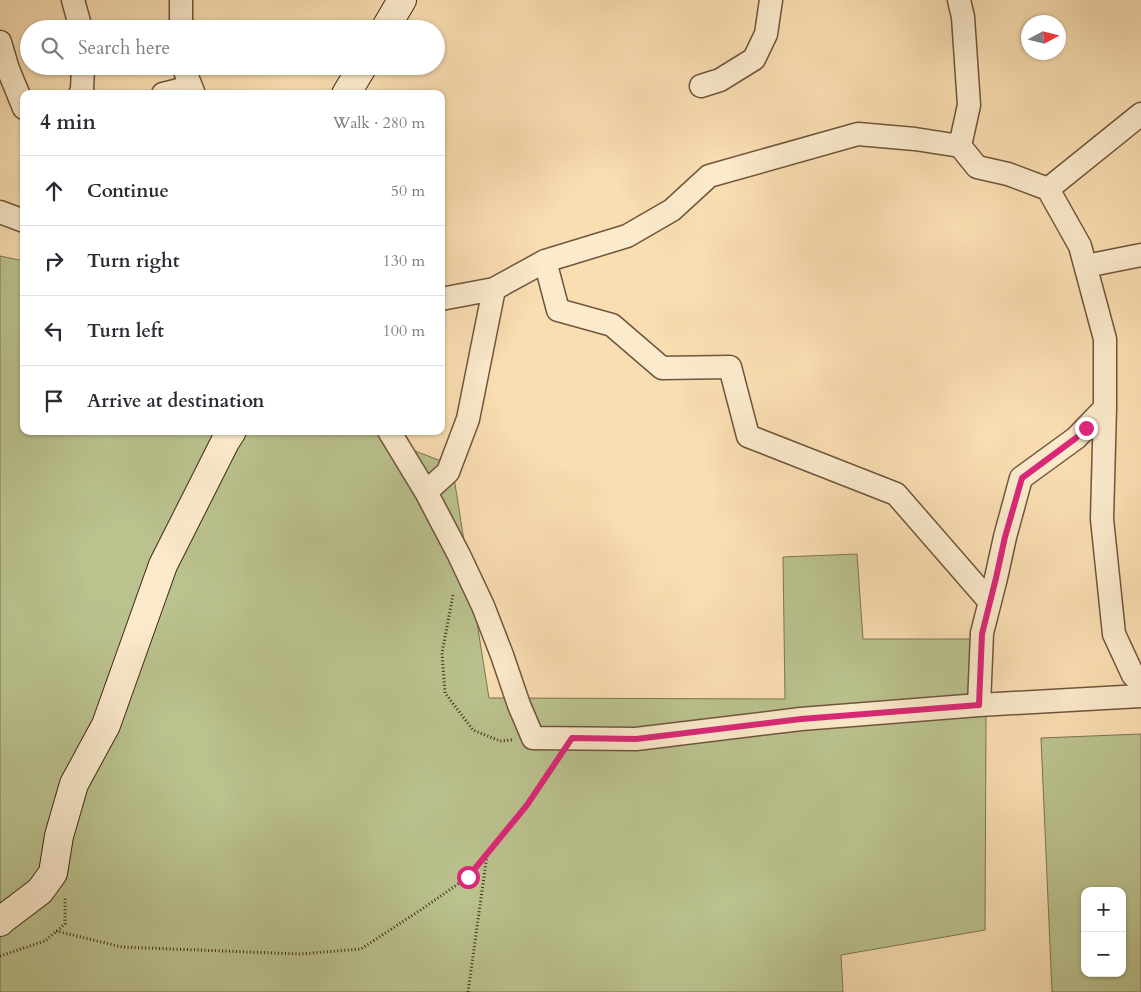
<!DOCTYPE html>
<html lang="en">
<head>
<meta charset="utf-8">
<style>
  :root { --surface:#fff; --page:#f2f2f3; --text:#2b2b33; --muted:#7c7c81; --line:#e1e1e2 }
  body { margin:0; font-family:Cardo,serif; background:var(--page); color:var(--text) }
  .controls { position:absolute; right:15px; bottom:15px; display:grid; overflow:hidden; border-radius:10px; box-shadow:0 1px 4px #0004 }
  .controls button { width:45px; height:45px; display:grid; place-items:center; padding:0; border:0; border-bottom:1px solid var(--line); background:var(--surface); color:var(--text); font:25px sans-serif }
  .compass { position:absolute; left:1021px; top:15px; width:45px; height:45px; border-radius:50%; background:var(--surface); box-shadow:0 1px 4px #0004; rotate:83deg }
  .stop { position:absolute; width:15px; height:15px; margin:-11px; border:4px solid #db2777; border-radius:50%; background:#fff }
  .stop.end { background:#db2777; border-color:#fff; box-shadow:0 1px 5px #0008 }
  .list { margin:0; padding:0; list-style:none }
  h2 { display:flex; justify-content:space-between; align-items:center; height:65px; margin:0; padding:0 20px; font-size:21px }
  h2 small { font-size:16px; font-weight:400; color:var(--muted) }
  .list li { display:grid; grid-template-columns:32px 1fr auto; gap:15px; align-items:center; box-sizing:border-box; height:70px; padding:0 20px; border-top:1px solid var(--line) }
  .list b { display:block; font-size:19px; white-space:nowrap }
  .list em { font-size:16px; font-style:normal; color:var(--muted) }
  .icon { flex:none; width:28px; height:28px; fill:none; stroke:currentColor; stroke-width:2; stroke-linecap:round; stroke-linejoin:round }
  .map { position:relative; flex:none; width:1141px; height:992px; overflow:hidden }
  .search { position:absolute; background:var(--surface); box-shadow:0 1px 4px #0004; left:20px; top:20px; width:425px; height:55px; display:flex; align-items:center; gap:12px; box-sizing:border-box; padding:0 18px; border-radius:28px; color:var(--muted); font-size:19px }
  .panel { position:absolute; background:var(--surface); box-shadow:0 1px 4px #0004; left:20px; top:90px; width:425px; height:345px; border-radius:10px }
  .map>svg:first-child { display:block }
  .green { fill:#bac28e; stroke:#7e7452; fill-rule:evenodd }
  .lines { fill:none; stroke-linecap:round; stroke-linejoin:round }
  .street-casing { stroke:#70553c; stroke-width:25 }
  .secondary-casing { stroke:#422715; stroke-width:30 }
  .path { stroke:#422715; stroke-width:3; stroke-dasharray:1 2.5; stroke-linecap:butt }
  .street { stroke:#fbeacc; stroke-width:22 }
  .secondary { stroke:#fbeacc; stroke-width:28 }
  .route { stroke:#db2777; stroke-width:6 }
</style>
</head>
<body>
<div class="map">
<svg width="1141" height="992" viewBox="0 0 1141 992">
  <rect width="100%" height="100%" fill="#f9deb1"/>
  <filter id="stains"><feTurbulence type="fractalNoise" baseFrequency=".004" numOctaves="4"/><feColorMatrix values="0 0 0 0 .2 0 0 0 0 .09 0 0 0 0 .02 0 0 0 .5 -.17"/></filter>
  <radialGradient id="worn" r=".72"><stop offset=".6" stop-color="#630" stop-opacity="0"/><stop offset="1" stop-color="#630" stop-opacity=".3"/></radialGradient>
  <!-- green -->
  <path class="green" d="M 0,256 L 24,261 L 24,431 L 381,431 L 383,439 L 452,465 L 489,698 L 785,699 L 783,557 L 857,554 L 863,639 L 982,639 L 986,719 L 985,930 L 841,955 L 843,992 L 0,992 Z
    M 1141,734 L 1141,992 L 1052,992 L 1041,738 ZM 1085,891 L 1122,891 L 1122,973 L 1085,973 Z"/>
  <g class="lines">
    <!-- street casing -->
    <g class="street-casing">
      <path id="street" d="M 73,0 L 81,29
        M 959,0 L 963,17 L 969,105 L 960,146 L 977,167 L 1008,174 L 1048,189 L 1080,246 L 1105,339 L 1105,408 L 1076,438 L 1021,478 L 1005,537 L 996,578 L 982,633 L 979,705
        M 181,29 L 181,0
        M 0,42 L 8,69 L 24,108
        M 183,66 L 194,94
        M 701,86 L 720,80 L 754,59 L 766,34 L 771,0
        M 80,94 L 82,90 L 83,66
        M 163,94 L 191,87
        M 1048,189 L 1141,114
        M 0,212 L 24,221
        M 545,261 L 558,310 L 612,325 L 662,368 L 730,367 L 748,436 L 896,494 L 990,602
        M 1086,266 L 1141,255
        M 441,299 L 494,289 L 545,261 L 627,236 L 672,210 L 709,176 L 858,134 L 915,139 L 960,146
        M 1105,408 L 1102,519 L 1114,634 L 1133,675 L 1141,683
        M 389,431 L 426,492 L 459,555 L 483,606 L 502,655 L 519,705 L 533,738 L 636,739 L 801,719 L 979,705 L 1141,696
        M 426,492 L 448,472 L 468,419 L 494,289"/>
    </g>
    <!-- secondary casing -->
    <g class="secondary-casing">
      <path id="secondary" d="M 385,29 L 402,0
        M 346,94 L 363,66
        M 0,922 L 3,919 L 40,891 L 53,873 L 59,836 L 74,784 L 106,725 L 163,565 L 225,442 L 232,431"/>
    </g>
    <!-- path -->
    <path class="path" d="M 453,595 L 442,653 L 445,693 L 473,730 L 500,741 L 512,740
      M 56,931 L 122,947 L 300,954 L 361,949 L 425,907 L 468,877 L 527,805 L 558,760
      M 0,956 L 45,941 L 65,924 L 65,898
      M 468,992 L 487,855"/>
    <!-- street -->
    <use href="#street" class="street"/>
    <!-- secondary -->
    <use href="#secondary" class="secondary"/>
  </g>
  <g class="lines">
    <!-- route -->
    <path class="route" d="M 468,877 L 527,805 L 572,738 L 636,739 L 801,719 L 979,705 L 982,634 L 996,578 L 1005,537 L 1022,478 L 1076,438 L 1086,428"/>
  </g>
  <rect width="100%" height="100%" filter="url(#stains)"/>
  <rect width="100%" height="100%" fill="url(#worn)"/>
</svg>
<div class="controls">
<button>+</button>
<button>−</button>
</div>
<svg class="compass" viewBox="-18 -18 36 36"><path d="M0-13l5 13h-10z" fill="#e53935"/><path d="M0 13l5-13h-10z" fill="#7c7c81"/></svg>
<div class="stop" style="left:468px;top:877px"></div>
<div class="stop end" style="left:1086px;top:428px"></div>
<div class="search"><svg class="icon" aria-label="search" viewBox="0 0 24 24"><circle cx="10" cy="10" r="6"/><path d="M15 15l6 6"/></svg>Search here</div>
<section class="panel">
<h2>4 min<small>Walk · 280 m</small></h2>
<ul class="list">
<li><svg class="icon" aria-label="ahead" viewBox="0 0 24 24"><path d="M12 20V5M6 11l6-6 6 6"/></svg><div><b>Continue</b></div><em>50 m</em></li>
<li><svg class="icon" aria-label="right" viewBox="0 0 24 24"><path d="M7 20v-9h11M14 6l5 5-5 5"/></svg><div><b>Turn right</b></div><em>130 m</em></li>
<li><svg class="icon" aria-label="left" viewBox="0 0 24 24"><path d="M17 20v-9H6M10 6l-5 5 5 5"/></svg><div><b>Turn left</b></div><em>100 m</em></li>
<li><svg class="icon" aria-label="arrive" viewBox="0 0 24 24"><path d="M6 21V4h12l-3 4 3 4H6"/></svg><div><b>Arrive at destination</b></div></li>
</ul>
</section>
</div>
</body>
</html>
